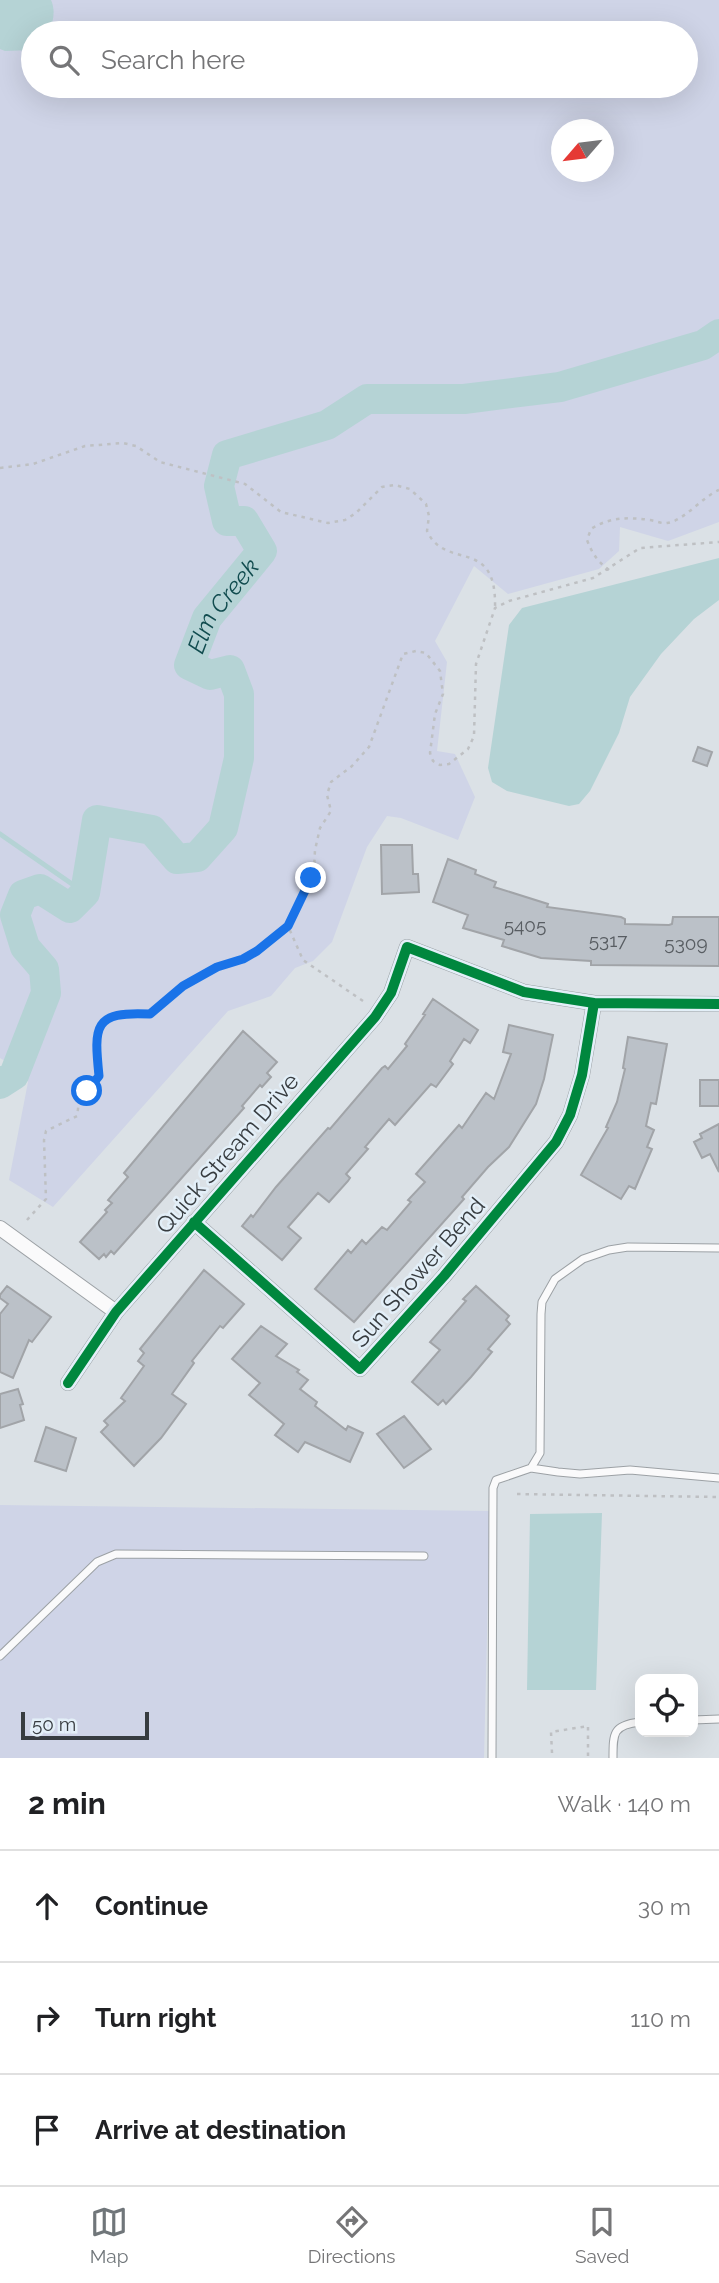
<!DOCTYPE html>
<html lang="en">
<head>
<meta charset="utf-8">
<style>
  :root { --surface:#fff; --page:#f2f2f2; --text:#202124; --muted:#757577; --line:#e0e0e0; --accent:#70767a }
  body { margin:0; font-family:Raleway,sans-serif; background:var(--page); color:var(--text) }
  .controls { position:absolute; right:21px; bottom:21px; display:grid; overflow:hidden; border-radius:14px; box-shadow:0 7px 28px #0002 }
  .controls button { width:63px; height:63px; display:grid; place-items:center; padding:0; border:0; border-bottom:2px solid var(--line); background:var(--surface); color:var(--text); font:35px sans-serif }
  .compass { position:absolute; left:551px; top:119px; width:63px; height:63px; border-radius:50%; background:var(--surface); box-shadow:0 7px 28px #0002; rotate:242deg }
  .scale { position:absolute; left:21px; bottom:18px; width:128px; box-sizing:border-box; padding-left:7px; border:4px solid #373c40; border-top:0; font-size:19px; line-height:24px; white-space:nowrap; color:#373c40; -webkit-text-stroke:5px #e3eff8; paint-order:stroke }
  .stop { position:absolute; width:21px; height:21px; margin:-16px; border:5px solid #1a73e8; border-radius:50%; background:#fff }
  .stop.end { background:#1a73e8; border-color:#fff; box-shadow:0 2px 7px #0008 }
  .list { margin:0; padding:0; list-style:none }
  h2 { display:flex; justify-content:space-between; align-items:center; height:91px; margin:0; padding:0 28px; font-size:30px }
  h2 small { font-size:23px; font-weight:400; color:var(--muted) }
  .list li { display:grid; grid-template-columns:46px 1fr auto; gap:21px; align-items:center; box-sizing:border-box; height:112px; padding:0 28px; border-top:2px solid var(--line) }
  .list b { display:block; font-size:26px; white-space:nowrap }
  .list em { font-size:23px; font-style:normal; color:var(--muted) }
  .icon { flex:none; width:38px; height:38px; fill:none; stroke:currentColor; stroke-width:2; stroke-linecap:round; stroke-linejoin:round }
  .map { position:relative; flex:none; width:719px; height:1758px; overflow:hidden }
  .search { position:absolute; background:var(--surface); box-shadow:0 7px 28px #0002; left:21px; right:21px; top:21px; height:77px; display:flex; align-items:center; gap:18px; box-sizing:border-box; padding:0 24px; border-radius:38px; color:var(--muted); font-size:26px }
  .sheet { height:427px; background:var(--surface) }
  nav { display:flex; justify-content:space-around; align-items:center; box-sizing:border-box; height:98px; border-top:2px solid var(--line); background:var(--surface); font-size:19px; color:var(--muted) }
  nav a { display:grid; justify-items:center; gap:4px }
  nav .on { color:var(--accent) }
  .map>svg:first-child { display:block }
  .green { fill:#cfd4e7; fill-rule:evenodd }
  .water { fill:#b5d3d5 }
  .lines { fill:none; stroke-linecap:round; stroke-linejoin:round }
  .stream { stroke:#b5d3d5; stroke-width:5 }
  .river { stroke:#b5d3d5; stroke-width:30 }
  .building { fill:#bbc1c8; stroke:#a1a4a8; stroke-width:2 }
  .lane-casing { stroke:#9ca1a5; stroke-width:9 }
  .street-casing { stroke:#9ca1a5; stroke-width:16 }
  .path { stroke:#bec0c3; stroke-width:2.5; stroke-dasharray:3.5 5; stroke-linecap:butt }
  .lane { stroke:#fafafb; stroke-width:7 }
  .street { stroke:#fafafb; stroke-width:14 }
  .cycleway-casing { stroke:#e3eff8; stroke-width:15 }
  .cycleway { stroke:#00873e; stroke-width:10 }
  .route { stroke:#1a73e8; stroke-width:9 }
  .labels { text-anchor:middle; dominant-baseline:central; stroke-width:5; stroke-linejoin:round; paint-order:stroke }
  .number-label { font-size:19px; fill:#585d62 }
  .street-label { font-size:23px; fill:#373c40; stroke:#e3eff8 }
  .water-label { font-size:24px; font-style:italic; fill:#114c4f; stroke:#e3eff8 }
</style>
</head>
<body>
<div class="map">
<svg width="719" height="1758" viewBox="0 0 719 1758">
  <rect width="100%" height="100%" fill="#dbe1e6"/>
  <!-- green -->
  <path class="green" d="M 0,0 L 719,0 L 719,522 L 668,541 L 620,527 L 619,551 L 599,569 L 508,594 L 474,566 L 435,641 L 447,662 L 437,751 L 455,754 L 475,797 L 458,840 L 401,818 L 387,816 L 367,847 L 332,942 L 313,961 L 295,968 L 271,996 L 228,1011 L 53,1207 L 9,1180 L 28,1082 L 24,1072 L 0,1058 ZM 33,33 L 686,33 L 686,86 L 33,86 ZM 562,130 L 604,130 L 604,172 L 562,172 Z
    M 0,1505 L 490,1511 L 484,1758 L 0,1758 Z"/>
  <!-- water -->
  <path class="water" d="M 0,0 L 51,0 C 56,11 53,22 49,33 L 33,33 L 33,50 L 5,51 L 0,49 Z
    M 719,558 L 719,600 L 694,619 L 661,654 L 630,697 L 619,733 L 590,791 L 579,804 L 569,806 L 507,791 L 492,782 L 488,768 L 509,625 L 522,608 Z
    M 602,1513 L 596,1690 L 527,1690 L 530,1514 Z"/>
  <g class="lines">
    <!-- stream -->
    <path class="stream" d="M 0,834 L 85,893"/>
    <!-- river -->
    <path class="river" id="s1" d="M 0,1084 L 14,1075 L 46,993 L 44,969 L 25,947 L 15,915 L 23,895 L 40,889 L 70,908 L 85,893 L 97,820 L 152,830 L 177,859 L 197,857 L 223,828 L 239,758 L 239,694 L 230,670 L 210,675 L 189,665 L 207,618 L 262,551 L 244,521 L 227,521 L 219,486 L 227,455 L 327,425 L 367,399 L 464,399 L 560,387 L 703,345 L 719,334"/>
  </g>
  <!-- building -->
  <path class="building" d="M 698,747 L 712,752 L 707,766 L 693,761 Z
    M 381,845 L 412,845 L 413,874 L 418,874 L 419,892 L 382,894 Z
    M 448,859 L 476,870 L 475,874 L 496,882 L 494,887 L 548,904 L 547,907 L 621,917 L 625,919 L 625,924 L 669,925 L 672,924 L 673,917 L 719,917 L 719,966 L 591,965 L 591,961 L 541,958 L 502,946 L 504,940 L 463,928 L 468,915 L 433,902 Z
    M 433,999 L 478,1030 L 470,1043 L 464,1039 L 450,1061 L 453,1064 L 436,1087 L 431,1084 L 395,1125 L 389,1119 L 365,1147 L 368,1149 L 346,1174 L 350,1178 L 348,1181 L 329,1202 L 318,1193 L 288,1227 L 301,1238 L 282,1260 L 242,1226 L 251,1215 L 253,1217 L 276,1187 L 328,1128 L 330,1129 L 382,1068 L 385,1066 L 388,1069 L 407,1046 L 405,1044 L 425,1015 L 423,1014 Z
    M 509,1025 L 553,1035 L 544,1079 L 536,1104 L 509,1147 L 488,1167 L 462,1197 L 464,1199 L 354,1322 L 315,1289 L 348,1250 L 351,1253 L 362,1240 L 366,1244 L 382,1227 L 387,1230 L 411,1202 L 408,1200 L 425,1182 L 416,1174 L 459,1125 L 462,1128 L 486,1093 L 494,1099 L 511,1054 L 503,1052 Z
    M 243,1031 L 277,1062 L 267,1073 L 271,1077 L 262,1087 L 260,1085 L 242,1106 L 244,1108 L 114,1254 L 111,1251 L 106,1257 L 104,1254 L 99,1259 L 80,1242 L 107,1212 L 105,1210 L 112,1203 L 108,1200 L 128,1177 L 124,1173 Z
    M 628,1037 L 667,1044 L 656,1104 L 651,1103 L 646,1126 L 654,1130 L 647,1147 L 652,1149 L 635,1189 L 629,1186 L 621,1199 L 581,1175 L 608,1128 L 606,1127 L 617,1102 L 625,1069 L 623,1068 Z
    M 700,1080 L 719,1080 L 719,1106 L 700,1106 Z
    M 719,1124 L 719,1172 L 710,1154 L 702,1158 L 694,1142 L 702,1138 L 700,1134 Z
    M 204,1270 L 244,1304 L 223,1328 L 220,1326 L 192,1361 L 194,1363 L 172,1394 L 186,1404 L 161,1438 L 134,1466 L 101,1432 L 108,1425 L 104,1421 L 125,1401 L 121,1398 L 144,1366 L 138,1361 L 144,1353 L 140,1349 Z
    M 7,1286 L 51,1317 L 32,1342 L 29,1340 L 13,1378 L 0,1372 L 0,1314 L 8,1304 L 0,1298 L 0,1295 Z
    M 476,1286 L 509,1316 L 506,1320 L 510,1324 L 488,1349 L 492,1352 L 471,1377 L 446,1404 L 443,1400 L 438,1405 L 412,1382 L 440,1350 L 430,1342 L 466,1301 L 463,1299 Z
    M 261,1326 L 287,1344 L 276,1356 L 299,1370 L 297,1372 L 308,1380 L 300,1389 L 317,1402 L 315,1406 L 346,1430 L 348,1426 L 363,1433 L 350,1462 L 305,1442 L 298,1452 L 275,1435 L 284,1424 L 249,1395 L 260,1383 L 232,1359 Z
    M 18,1389 L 23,1404 L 20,1405 L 24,1420 L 0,1428 L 0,1394 Z
    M 404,1416 L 431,1449 L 404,1468 L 377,1434 Z
    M 46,1427 L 76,1438 L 66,1471 L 35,1461 Z"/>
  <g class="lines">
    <!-- lane casing -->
    <g class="lane-casing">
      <path id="lane" d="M 531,1468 L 558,1472 L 580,1474 L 630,1470 L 719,1478
        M 0,1656 L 97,1562 L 116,1554 L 424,1556
        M 693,1720 L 719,1719
        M 492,1758 L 493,1488 L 496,1480 L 531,1468 L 540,1453 L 541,1314 L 542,1302 L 555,1279 L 583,1259 L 609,1250 L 628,1247 L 719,1248
        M 613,1758 C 613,1733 613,1725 640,1722"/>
    </g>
    <!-- street casing -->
    <g class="street-casing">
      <path id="street" d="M 194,1222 L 360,1369 L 444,1276 L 556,1142 L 570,1115 L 582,1075 L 594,1003
        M 0,1228 L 116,1312
        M 68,1383 L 116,1312 L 375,1017 L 391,993 L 407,947 L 524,992 L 594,1003 L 719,1004"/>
    </g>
    <!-- path -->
    <path class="path" d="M 0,468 L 33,464 L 85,446 L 123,443 L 136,446 L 160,462 L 245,484 L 281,512 L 328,523 L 345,520 L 356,513 L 382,487 L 395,485 L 410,489 L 426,504 L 429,516 L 427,531 C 446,572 497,535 495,608
      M 609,570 C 597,561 592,553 587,540 L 591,529 C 609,517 629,517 650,520 C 656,521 662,524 667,523 C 684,521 702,497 719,490
      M 363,1001 L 303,960 L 288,926 L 314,870 L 315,850 L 320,828 L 331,811 L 327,795 L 331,782 L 352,766 L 369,747 L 403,654 L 416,651 L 426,653 L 440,671 L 443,694 L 435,714 L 430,753 L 433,761 L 440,765 L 449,764 L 468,749 L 474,736 L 476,664 L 495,608 L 509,601 L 593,578 L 640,548 L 719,542
      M 27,1220 L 46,1199 L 44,1140 L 46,1131 L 77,1116 L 79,1102 L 98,1076 C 94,1025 93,1011 150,1014 L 183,986 L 217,967 L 243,959 L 288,926
      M 517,1494 L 719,1497
      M 552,1753 L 551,1732 L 588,1726 L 588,1758"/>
    <!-- lane -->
    <use href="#lane" class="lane"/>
    <!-- street -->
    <use href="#street" class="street"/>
    <!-- cycleway casing -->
    <g class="cycleway-casing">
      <path id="cycleway" d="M 194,1222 L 360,1369 L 444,1276 L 556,1142 L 570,1115 L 582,1075 L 594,1003
        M 68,1383 L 116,1312 L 375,1017 L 391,993 L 407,947 L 524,992 L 594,1003 L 719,1004"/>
    </g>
    <!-- cycleway -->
    <use href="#cycleway" class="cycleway"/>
  </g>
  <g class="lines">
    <!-- route -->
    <path class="route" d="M 87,1091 L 99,1076 C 94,1026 93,1011 150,1014 L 183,986 L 217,967 L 243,959 L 257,951 L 288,926 L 311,878"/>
  </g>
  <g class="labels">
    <!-- number labels -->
    <g class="number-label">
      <text x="525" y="925">5405</text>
      <text x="608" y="940">5317</text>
      <text x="686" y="943">5309</text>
    </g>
    <!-- street labels -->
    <g class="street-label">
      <text transform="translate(227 1153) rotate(-49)">Quick Stream Drive</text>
      <text transform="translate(418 1272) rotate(-49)">Sun Shower Bend</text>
    </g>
    <!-- water labels -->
    <g class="water-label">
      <text stroke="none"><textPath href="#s1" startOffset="789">Elm Creek</textPath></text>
    </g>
  </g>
</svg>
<div class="controls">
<button><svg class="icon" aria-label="locate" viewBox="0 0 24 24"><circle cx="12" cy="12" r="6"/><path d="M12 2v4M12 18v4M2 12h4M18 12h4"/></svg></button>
</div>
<svg class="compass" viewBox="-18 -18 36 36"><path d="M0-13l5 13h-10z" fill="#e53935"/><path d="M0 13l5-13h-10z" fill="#757577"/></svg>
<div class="scale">50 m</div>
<div class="stop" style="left:87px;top:1091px"></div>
<div class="stop end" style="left:311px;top:878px"></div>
<div class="search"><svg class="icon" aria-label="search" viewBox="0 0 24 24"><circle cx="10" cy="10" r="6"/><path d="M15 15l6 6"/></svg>Search here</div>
</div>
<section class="sheet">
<h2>2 min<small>Walk · 140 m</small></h2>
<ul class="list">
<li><svg class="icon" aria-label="ahead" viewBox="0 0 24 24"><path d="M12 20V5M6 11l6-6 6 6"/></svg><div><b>Continue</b></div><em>30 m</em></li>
<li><svg class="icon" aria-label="right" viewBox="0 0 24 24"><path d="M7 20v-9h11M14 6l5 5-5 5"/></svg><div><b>Turn right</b></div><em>110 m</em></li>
<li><svg class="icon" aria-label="arrive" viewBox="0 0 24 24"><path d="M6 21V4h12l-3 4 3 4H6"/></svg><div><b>Arrive at destination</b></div></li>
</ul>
</section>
<nav>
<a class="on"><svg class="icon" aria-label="map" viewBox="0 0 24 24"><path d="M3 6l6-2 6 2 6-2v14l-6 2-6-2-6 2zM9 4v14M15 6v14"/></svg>Map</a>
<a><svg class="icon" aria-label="directions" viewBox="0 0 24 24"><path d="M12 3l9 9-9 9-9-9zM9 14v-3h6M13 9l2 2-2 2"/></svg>Directions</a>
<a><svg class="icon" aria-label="saved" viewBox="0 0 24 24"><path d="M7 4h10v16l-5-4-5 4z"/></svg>Saved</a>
</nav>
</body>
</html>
